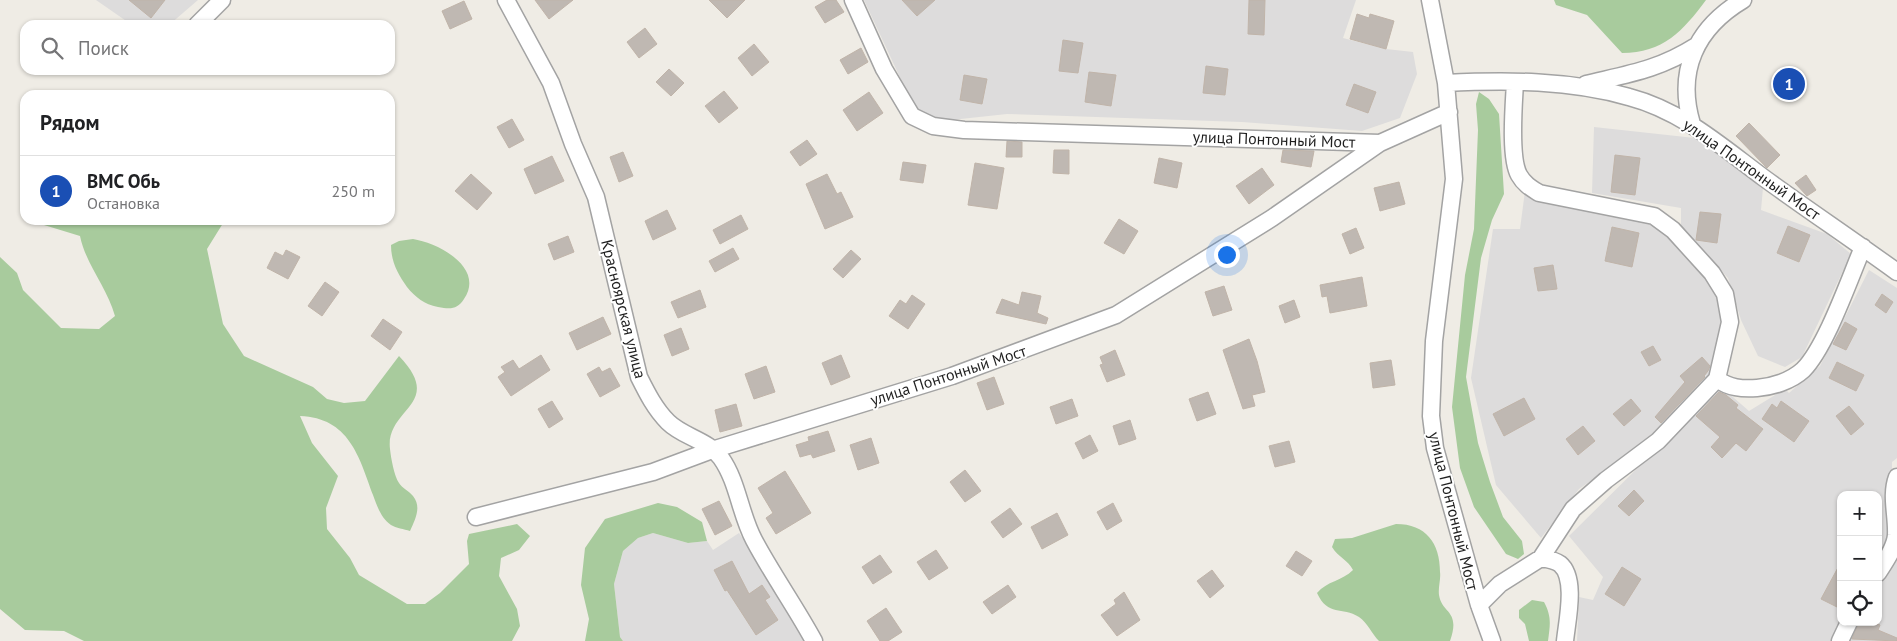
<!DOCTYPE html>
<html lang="ru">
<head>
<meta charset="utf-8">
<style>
  :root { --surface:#fff; --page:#f2f2f2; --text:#202124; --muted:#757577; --line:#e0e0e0; --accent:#c0150d }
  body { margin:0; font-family:"PT Sans",sans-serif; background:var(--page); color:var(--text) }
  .controls { position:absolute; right:15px; bottom:15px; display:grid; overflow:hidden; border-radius:10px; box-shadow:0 1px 4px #0004 }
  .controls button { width:45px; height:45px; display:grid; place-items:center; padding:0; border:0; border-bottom:1px solid var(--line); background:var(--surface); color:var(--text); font:25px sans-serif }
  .you { position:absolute; left:1226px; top:254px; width:18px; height:18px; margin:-12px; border:4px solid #fff; border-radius:50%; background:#1a73e8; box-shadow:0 0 0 8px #1a73e833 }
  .badge { display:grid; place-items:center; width:32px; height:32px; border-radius:50%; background:var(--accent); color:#fff; font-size:16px; font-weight:700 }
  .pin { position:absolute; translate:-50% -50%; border:2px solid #fff; box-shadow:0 1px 5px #0006 }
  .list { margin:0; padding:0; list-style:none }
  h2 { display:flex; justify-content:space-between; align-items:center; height:65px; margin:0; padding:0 20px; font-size:21px }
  h2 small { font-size:16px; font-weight:400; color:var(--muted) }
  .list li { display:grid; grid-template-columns:32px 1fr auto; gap:15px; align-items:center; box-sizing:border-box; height:70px; padding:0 20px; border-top:1px solid var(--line) }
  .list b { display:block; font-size:19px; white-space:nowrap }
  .list p { margin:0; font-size:16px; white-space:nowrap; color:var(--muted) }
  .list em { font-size:16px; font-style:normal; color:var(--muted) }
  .icon { flex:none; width:28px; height:28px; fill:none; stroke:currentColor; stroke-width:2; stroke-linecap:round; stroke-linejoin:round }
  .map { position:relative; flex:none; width:1897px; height:641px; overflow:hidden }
  .search { position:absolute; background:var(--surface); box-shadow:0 1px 4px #0004; left:20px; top:20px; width:375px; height:55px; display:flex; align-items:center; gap:12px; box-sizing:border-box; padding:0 18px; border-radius:15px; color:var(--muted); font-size:19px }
  .panel { position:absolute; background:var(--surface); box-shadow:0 1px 4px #0004; left:20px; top:90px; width:375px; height:135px; border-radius:15px }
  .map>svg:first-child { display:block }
  .residential { fill:#dddcdc }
  .forest { fill:#a8cb9d }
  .building { fill:#bfb8b2; stroke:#c0b4a9 }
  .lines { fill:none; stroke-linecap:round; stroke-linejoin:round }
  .minor-casing { stroke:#a3a3a3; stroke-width:19 }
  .minor { stroke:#fff; stroke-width:16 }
  .labels { text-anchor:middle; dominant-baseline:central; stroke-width:4; stroke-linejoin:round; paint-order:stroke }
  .street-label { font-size:16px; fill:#1f1f1f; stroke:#fff }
</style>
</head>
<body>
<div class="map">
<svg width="1897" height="641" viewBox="0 0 1897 641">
  <rect width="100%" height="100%" fill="#efece5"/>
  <!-- residential -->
  <path class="residential" d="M 96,0 L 198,0 L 169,25 L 132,25 Z
    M 864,0 L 1356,0 L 1343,38 L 1386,49 L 1413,52 L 1417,74 L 1400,118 L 1362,131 L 1242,122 L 1007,114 L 942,121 L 921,112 L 910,99 Z
    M 1594,127 L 1704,139 L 1746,171 L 1763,188 L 1761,210 L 1827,234 L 1851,254 L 1802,357 L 1785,367 L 1758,356 L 1741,320 L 1728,278 L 1681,226 L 1681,208 L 1592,193 Z
    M 1525,191 L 1662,224 L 1723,296 L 1721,361 L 1667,428 L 1579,489 L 1541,538 L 1496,485 L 1471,378 L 1493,229 L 1520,229 Z
    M 1869,270 L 1897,288 L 1897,458 L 1892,462 L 1892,539 L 1878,563 L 1878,495 L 1841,495 L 1841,622 L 1836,641 L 1577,641 L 1579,597 L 1593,600 L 1603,577 L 1569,536 L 1687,419 L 1718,384 L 1749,411 L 1785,389 L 1789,393 L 1820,366 Z
    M 653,533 L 688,543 L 707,541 L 713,550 L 739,533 L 789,606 L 809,641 L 623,641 L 620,637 L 614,584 L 623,551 L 638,538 Z
    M 1897,554 L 1897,641 L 1844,641 L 1853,622 L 1878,622 L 1878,581 Z"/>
  <!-- forest -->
  <path class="forest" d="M 1554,0 L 1706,0 C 1683,31 1663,53 1622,53 L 1587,15 L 1556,5 Z
    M 1479,92 L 1489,99 L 1499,114 L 1504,194 L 1492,220 L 1481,258 L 1466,377 L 1478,443 L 1490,482 L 1503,517 L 1522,541 L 1524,554 L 1518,559 L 1506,554 L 1474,507 L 1460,468 L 1452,407 L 1465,275 L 1474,229 L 1478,130 L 1476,104 Z
    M 38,220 L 225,220 L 207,249 L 223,324 L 244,356 L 313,387 L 327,399 L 344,403 L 365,401 L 399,356 C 446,405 385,408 390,449 C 391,458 394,476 399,483 C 402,488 409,491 413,496 C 422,507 415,520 410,531 C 404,529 396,528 391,525 C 381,518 377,506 373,495 C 359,456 349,418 300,416 L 312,443 L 338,476 L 326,508 L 327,529 L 350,558 L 359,575 L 407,604 L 425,604 L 440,593 L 469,564 L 467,541 L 469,534 L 517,524 L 530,536 L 519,550 L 501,558 L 499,576 L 517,609 L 520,626 L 512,641 L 84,641 L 64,631 L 25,630 L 0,609 L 0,257 L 17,273 L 23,290 L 61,328 L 99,329 L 115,316 C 107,287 86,265 80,236 L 44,225 Z
    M 413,239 C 439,243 485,268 464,299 C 457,310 450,309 438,307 C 424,304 416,298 407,287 C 398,274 391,262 391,245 L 399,241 Z
    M 658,503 L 677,507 L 702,522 L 707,541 L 688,543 L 653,533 L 638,538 L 623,551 L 614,584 L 620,637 L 623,641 L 585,641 L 589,619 L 581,585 L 585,548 L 605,519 Z
    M 1396,524 C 1426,524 1440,543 1440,572 C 1441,579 1438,587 1439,595 C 1442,614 1461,610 1450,641 L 1379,641 C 1372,634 1367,622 1359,617 C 1342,606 1328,617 1317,593 C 1327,581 1342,581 1353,570 C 1348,560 1338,557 1332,547 L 1335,539 L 1352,538 Z
    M 1532,600 L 1544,602 C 1552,617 1550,625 1548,641 L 1529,641 L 1525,624 L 1519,618 L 1519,610 Z"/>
  <!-- building -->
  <path class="building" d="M 129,0 L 165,0 L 151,18 Z
    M 535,0 L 573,0 L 549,19 Z
    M 709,0 L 745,0 L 727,18 Z
    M 827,0 L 836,0 L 844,12 L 825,23 L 815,7 Z
    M 902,0 L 935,0 L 917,16 Z
    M 1249,0 L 1265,0 L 1264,35 L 1248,34 Z
    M 464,1 L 472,19 L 450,29 L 442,11 Z
    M 1357,14 L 1369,18 L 1370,14 L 1394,21 L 1386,49 L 1350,39 Z
    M 645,28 L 657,44 L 639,58 L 627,42 Z
    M 1063,40 L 1083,43 L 1078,73 L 1059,71 Z
    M 754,44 L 769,62 L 752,76 L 738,58 Z
    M 861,48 L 868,62 L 848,74 L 840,60 Z
    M 1206,66 L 1228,69 L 1225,95 L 1203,93 Z
    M 669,69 L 684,83 L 671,96 L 656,82 Z
    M 1089,72 L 1116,75 L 1111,106 L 1085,102 Z
    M 964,75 L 987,79 L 982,104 L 960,100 Z
    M 1354,84 L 1376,92 L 1368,113 L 1346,105 Z
    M 724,91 L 738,108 L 719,123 L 705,106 Z
    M 869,92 L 883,113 L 857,131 L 843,110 Z
    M 512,119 L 524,140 L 509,148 L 497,127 Z
    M 1749,123 L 1780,155 L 1767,168 L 1736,136 Z
    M 807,140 L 817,154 L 800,166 L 790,152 Z
    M 1007,141 L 1022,142 L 1022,157 L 1006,157 Z
    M 1054,150 L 1069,150 L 1069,174 L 1053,173 Z
    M 1283,150 L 1314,151 L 1311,167 L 1281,162 Z
    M 623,152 L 633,176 L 619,182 L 610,157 Z
    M 1615,155 L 1640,158 L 1635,195 L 1611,192 Z
    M 552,156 L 564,181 L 535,194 L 524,169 Z
    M 1159,158 L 1182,163 L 1177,188 L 1154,183 Z
    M 903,162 L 926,165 L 923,183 L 900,180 Z
    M 975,163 L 1004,168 L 997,209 L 968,205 Z
    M 1262,168 L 1274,185 L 1249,204 L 1236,186 Z
    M 471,174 L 492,193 L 477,210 L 455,191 Z
    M 827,174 L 837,194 L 841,192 L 853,217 L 825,229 L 806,184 Z
    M 1806,175 L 1816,190 L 1807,196 L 1795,183 Z
    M 1399,182 L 1405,204 L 1380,211 L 1374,188 Z
    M 667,210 L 676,229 L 653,240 L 645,221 Z
    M 1700,212 L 1721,214 L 1717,243 L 1696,240 Z
    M 741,215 L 748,229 L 720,244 L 713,230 Z
    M 1119,219 L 1138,231 L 1124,254 L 1104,243 Z
    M 1788,226 L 1810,235 L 1799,262 L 1777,253 Z
    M 1612,227 L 1639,233 L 1632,267 L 1605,261 Z
    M 1356,228 L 1364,248 L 1350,254 L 1342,234 Z
    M 568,236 L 574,252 L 554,260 L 548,244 Z
    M 733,248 L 739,259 L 715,272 L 709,261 Z
    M 286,250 L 300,257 L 288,279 L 267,268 L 275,252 L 283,256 Z
    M 851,250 L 861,259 L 843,278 L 833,269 Z
    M 1553,265 L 1557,289 L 1538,291 L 1534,268 Z
    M 1362,277 L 1367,306 L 1330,313 L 1327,296 L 1322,297 L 1320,285 Z
    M 325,282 L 339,292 L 322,316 L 308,306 Z
    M 1224,286 L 1232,310 L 1213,316 L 1205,292 Z
    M 700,290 L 706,307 L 678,318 L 671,302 Z
    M 1022,292 L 1041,296 L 1037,313 L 1048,318 L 1046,324 L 996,313 L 1002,299 L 1019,305 Z
    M 1882,294 L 1893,302 L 1886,313 L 1875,305 Z
    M 912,295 L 925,304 L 908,329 L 889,316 L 900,300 L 906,304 Z
    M 1294,300 L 1300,317 L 1285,323 L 1279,306 Z
    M 603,317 L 611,334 L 577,350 L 569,333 Z
    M 383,319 L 402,332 L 390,350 L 371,336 Z
    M 1845,322 L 1857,329 L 1846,350 L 1833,344 Z
    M 681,328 L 689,349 L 672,356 L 664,335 Z
    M 1249,339 L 1257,361 L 1265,392 L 1252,395 L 1255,406 L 1243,409 L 1223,350 Z
    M 1653,346 L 1661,360 L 1649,366 L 1641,352 Z
    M 1115,350 L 1125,375 L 1107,382 L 1100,365 L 1103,364 L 1100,357 Z
    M 541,355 L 550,370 L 511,396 L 498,377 L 505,372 L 501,367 L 513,360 L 519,369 Z
    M 841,355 L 850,377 L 831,385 L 822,363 Z
    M 1702,357 L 1710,366 L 1708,371 L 1704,376 L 1705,377 L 1661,423 L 1655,417 L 1685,382 L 1680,376 Z
    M 1391,360 L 1395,385 L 1373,388 L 1370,363 Z
    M 1837,362 L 1864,375 L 1856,391 L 1829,378 Z
    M 766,366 L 775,392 L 754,399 L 745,374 Z
    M 599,367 L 602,372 L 610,368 L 620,386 L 600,397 L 587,374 Z
    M 994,377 L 1004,404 L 987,410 L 977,383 Z
    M 1208,392 L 1216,414 L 1197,421 L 1189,399 Z
    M 1719,392 L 1726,395 L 1738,405 L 1736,408 L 1763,429 L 1746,451 L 1736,443 L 1722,458 L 1711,447 L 1720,437 L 1696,416 Z
    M 1524,398 L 1535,419 L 1504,436 L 1493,414 Z
    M 1072,399 L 1078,416 L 1056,424 L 1050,407 Z
    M 1631,399 L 1641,411 L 1624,426 L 1613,414 Z
    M 552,401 L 563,419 L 549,428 L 538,409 Z
    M 1781,401 L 1809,421 L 1794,442 L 1762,419 L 1772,404 L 1777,408 Z
    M 736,404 L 742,426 L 720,432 L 715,410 Z
    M 1849,406 L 1864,424 L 1851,435 L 1836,416 Z
    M 1130,420 L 1136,439 L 1119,445 L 1113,426 Z
    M 1583,426 L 1595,441 L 1578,455 L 1566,439 Z
    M 828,431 L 835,451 L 813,458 L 811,454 L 800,457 L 796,445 L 809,441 L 808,437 Z
    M 1090,435 L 1098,451 L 1083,459 L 1075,443 Z
    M 871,438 L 879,463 L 858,470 L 850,445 Z
    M 1289,441 L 1295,462 L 1275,467 L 1269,446 Z
    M 965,470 L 981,491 L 965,502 L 950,482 Z
    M 785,471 L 811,513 L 776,534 L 766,518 L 773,513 L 758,488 Z
    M 1634,490 L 1644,501 L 1629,516 L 1618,506 Z
    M 719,501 L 732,526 L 715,535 L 702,509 Z
    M 1113,503 L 1122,521 L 1107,530 L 1097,512 Z
    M 1010,508 L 1022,524 L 1003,538 L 991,522 Z
    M 1057,513 L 1068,535 L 1042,549 L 1031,527 Z
    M 936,550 L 948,568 L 929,580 L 917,562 Z
    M 1296,551 L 1312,561 L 1302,576 L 1286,566 Z
    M 880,555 L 892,572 L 873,584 L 862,567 Z
    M 732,561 L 749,594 L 762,585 L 770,597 L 765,600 L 778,620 L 756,635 L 727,590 L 725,591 L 714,570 Z
    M 1841,562 L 1841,609 L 1821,599 Z
    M 1622,567 L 1641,579 L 1624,606 L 1605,594 Z
    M 1212,570 L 1224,586 L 1210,598 L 1197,581 Z
    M 1008,585 L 1016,597 L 992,614 L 983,602 Z
    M 1124,592 L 1140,620 L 1117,636 L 1101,615 L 1116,604 L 1114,600 Z
    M 886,608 L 902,632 L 888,641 L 880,641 L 867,621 Z
    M 1859,622 L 1873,622 L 1880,625 L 1878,630 L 1897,638 L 1897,641 L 1852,639 Z"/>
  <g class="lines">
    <!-- minor casing -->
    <g class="minor-casing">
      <path id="minor" d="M 506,0 L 551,83 L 573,144 L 596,197 L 639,377 C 647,393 655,409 668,422 C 683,437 708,440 721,458 C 738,482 740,514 754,540 C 772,574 795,606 814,641
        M 853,0 L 884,69 L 912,116 L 933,126 L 964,130 L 1380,143
        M 1430,0 L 1446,83 L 1454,179 L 1434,341 L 1431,416 L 1435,448 L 1479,605 L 1492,641
        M 197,25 L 222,0
        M 1515,82 C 1514,103 1509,157 1519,175 C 1524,184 1531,188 1539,193 L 1654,216 L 1673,230 L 1712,273 L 1725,294 L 1730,322 L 1717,379
        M 1446,83 C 1507,80 1570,80 1629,97 C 1682,111 1721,146 1764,178 C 1808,210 1853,240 1897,272
        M 1586,84 C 1628,74 1658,70 1696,46
        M 1692,124 C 1676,71 1696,28 1743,0
        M 476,517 L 653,472 L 712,450 L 952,376 L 1116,315 L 1272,218 L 1380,143 L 1449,112
        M 1541,558 C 1547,559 1555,560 1560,564 C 1577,578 1567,621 1565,641
        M 1878,573 C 1885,562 1895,548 1896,535 C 1897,515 1890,496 1897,477
        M 1479,605 L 1500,584 L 1541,558 L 1573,509 L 1606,480 L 1658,441 L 1717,379 C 1729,388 1742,389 1757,388 C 1772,387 1791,381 1803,370 C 1826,347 1849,280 1863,247
        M 1840,641 L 1849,622"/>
    </g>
    <!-- minor -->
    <use href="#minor" class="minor"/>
  </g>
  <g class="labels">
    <!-- street labels -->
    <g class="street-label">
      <text transform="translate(1274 139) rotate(2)">улица Понтонный Мост</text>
      <text transform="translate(1752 169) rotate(35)">улица Понтонный Мост</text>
      <text transform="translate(624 309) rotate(76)">Красноярская улица</text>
      <text transform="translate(948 375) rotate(-18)">улица Понтонный Мост</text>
      <text transform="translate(1454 511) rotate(76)">улица Понтонный Мост</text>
    </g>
  </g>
</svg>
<div class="controls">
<button>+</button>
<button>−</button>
<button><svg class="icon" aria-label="locate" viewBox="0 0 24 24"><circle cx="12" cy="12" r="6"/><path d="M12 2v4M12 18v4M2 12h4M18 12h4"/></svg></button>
</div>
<div class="you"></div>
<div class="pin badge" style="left:1789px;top:84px;background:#1a4fb4">1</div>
<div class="search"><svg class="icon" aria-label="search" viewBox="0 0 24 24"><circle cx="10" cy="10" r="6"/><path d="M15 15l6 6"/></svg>Поиск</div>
<section class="panel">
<h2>Рядом<small></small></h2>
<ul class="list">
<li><span class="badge" style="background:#1a4fb4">1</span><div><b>ВМС Обь</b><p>Остановка</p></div><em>250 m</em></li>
</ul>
</section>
</div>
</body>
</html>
